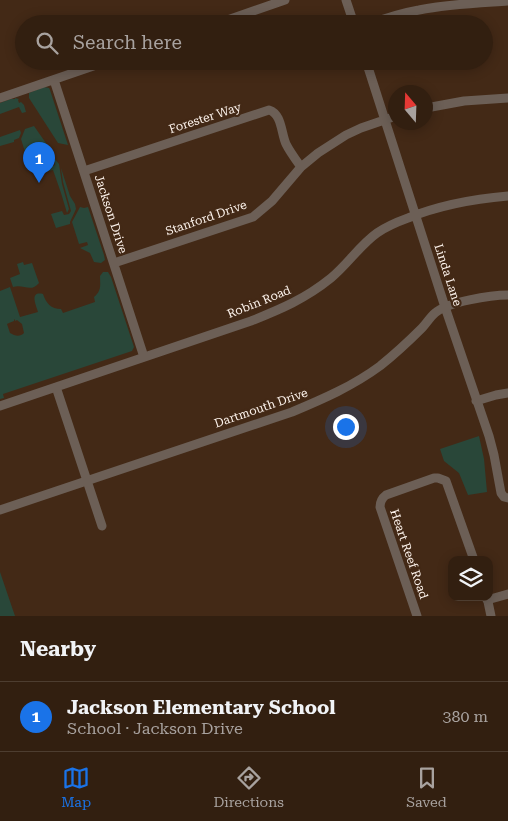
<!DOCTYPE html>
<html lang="en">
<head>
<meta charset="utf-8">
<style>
  :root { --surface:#321f10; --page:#3d2c1e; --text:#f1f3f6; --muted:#a8a29f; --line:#4d3d30; --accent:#1a73e8 }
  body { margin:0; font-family:"Roboto Serif",serif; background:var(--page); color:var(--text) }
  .controls { position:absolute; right:15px; bottom:15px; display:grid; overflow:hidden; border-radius:10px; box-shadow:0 2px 12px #0003 }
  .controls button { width:45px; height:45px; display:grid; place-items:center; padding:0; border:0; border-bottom:1px solid var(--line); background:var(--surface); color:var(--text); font:25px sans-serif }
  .compass { position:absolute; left:388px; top:85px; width:45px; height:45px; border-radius:50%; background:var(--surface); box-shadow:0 2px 12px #0003; rotate:341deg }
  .you { position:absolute; left:345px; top:426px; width:18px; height:18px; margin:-12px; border:4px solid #fff; border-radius:50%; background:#1a73e8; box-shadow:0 0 0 8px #1a73e833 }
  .badge { display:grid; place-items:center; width:32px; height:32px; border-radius:50%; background:var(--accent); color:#fff; font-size:16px; font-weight:700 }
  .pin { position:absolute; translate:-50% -41px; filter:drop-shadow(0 1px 2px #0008) }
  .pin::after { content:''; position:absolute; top:26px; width:18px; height:15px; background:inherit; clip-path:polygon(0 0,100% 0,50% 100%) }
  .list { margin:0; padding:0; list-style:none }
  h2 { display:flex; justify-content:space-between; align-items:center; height:65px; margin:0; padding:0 20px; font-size:21px }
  h2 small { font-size:16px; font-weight:400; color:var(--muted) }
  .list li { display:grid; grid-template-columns:32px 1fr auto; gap:15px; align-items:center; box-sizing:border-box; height:70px; padding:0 20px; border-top:1px solid var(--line) }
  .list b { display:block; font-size:19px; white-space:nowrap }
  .list p { margin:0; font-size:16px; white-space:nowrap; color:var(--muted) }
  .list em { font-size:16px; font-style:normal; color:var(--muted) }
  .icon { flex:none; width:28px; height:28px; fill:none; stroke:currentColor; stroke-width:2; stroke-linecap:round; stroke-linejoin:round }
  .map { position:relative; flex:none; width:508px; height:616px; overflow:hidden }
  .search { position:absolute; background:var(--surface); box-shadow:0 2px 12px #0003; left:15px; right:15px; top:15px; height:55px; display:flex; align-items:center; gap:12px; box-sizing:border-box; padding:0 18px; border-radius:28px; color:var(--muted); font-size:19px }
  .sheet { height:135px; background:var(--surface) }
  nav { display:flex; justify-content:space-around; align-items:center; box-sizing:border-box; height:70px; border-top:1px solid var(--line); background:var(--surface); font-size:14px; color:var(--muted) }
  nav a { display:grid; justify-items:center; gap:2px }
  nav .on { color:var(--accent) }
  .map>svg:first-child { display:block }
  .green { fill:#294739; fill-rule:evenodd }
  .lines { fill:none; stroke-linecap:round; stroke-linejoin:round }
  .minor { stroke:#6c5f56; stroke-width:9 }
  .labels { text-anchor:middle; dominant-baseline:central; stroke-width:4.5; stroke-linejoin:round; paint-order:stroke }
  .street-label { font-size:12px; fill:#fdf3ec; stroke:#432916 }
</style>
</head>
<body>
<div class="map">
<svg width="508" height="616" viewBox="0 0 508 616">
  <rect width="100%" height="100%" fill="#432916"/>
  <!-- green -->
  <path class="green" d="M 44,87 L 49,88 L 50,90 L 68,145 L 58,143 L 29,98 L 29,93 Z
    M 15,98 L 19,99 L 18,100 L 19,103 L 21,102 L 24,105 L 26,112 L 22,113 L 19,107 L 0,114 L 0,103 L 11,99 L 15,99 Z
    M 34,126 L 48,146 L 46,150 L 47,151 L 45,153 L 42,153 L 27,158 L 21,139 L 25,129 Z
    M 20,130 L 21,133 L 19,138 L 14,140 L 14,142 L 0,146 L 0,137 Z
    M 55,159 L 59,164 L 62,184 L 69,209 L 67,213 L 61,193 L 53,170 L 44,172 L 42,169 L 49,162 L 52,166 L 55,165 L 54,160 Z
    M 61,168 L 70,196 L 75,204 L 76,209 L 70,222 L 70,224 L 56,228 L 51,214 L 62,211 L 64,215 L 69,214 L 71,211 L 63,182 Z
    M 80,207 L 84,208 L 88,207 L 104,255 L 105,260 L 101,263 L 94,262 L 90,253 L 80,248 L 88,245 L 87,242 L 79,244 L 72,222 Z
    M 23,262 L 24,265 L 32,263 L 39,283 C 31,293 24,284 13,287 L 10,278 L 20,274 L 17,264 Z
    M 103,272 L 108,272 L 111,277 L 134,347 L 132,351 L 3,394 L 4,398 L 0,399 L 0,291 L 10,287 L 20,317 L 38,312 C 36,305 29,291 43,294 C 46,303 51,309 61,309 L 63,313 L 95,302 L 94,297 C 102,290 100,285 100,276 ZM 15,319 L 15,321 L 17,320 L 22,324 L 24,333 C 20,337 15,336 10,333 L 7,324 L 9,323 L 14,321 L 14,320 Z
    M 479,436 L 484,459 L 487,492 L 468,495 L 459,473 L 444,461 L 440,449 Z
    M 0,572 L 15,616 L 0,616 Z"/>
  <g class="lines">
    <!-- minor -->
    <path class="minor" d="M 346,0 L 354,24
      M 216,24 L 285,0
      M 370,24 C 386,18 402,13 419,10 C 448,4 478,3 508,1
      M 366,61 L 445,307 L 489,436 L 494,455 L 501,493 L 504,497 L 508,498
      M 54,80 L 144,357
      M 0,98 L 108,61
      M 426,108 L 464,101 L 508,98
      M 84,171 L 269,110 C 282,114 281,133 286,144 C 290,152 296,160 301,167
      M 114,263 L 253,217 L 272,201 L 301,167 L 318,153 L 346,135 L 361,128 L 396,116
      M 56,387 L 102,526
      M 476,401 L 496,395 L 508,393
      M 0,406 L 251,321 C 281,309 305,299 331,278 C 348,264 360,245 377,233 C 387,226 397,222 408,218 C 440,205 473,199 508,196
      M 0,510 L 292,412 C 323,399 353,386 380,366 C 395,354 409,341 422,328 C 427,323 430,317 435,313 C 447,302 491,295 508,295
      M 487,597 L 491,616
      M 487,600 L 508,594
      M 417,616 L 380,507 C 380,502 382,498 386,495 L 434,478 L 438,478 L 446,481 L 474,560"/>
  </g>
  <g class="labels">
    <!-- street labels -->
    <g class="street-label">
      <text transform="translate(205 118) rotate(-18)">Forester Way</text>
      <text transform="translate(111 214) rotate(72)">Jackson Drive</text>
      <text transform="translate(206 218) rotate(-19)">Stanford Drive</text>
      <text transform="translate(448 275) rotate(72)">Linda Lane</text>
      <text transform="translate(259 302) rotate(-22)">Robin Road</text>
      <text transform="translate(261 408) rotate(-19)">Dartmouth Drive</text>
      <text transform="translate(409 554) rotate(71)">Heart Reef Road</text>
    </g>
  </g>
</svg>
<div class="controls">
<button><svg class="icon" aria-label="layers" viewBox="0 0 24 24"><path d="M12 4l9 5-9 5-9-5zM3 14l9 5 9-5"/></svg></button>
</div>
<svg class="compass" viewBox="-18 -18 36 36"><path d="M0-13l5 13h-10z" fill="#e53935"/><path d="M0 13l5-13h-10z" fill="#a8a29f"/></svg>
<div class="you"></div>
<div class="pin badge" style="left:39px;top:183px">1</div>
<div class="search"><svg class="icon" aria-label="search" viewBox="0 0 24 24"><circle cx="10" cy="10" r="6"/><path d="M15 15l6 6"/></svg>Search here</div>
</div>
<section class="sheet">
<h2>Nearby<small></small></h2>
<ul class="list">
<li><span class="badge">1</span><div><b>Jackson Elementary School</b><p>School · Jackson Drive</p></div><em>380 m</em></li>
</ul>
</section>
<nav>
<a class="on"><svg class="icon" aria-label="map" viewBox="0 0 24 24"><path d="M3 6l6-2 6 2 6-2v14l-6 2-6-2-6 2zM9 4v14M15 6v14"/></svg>Map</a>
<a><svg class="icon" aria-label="directions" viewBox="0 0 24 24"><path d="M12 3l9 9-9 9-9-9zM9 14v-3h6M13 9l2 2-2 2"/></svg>Directions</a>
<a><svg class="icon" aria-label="saved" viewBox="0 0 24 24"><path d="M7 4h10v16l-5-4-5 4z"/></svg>Saved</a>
</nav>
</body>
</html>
